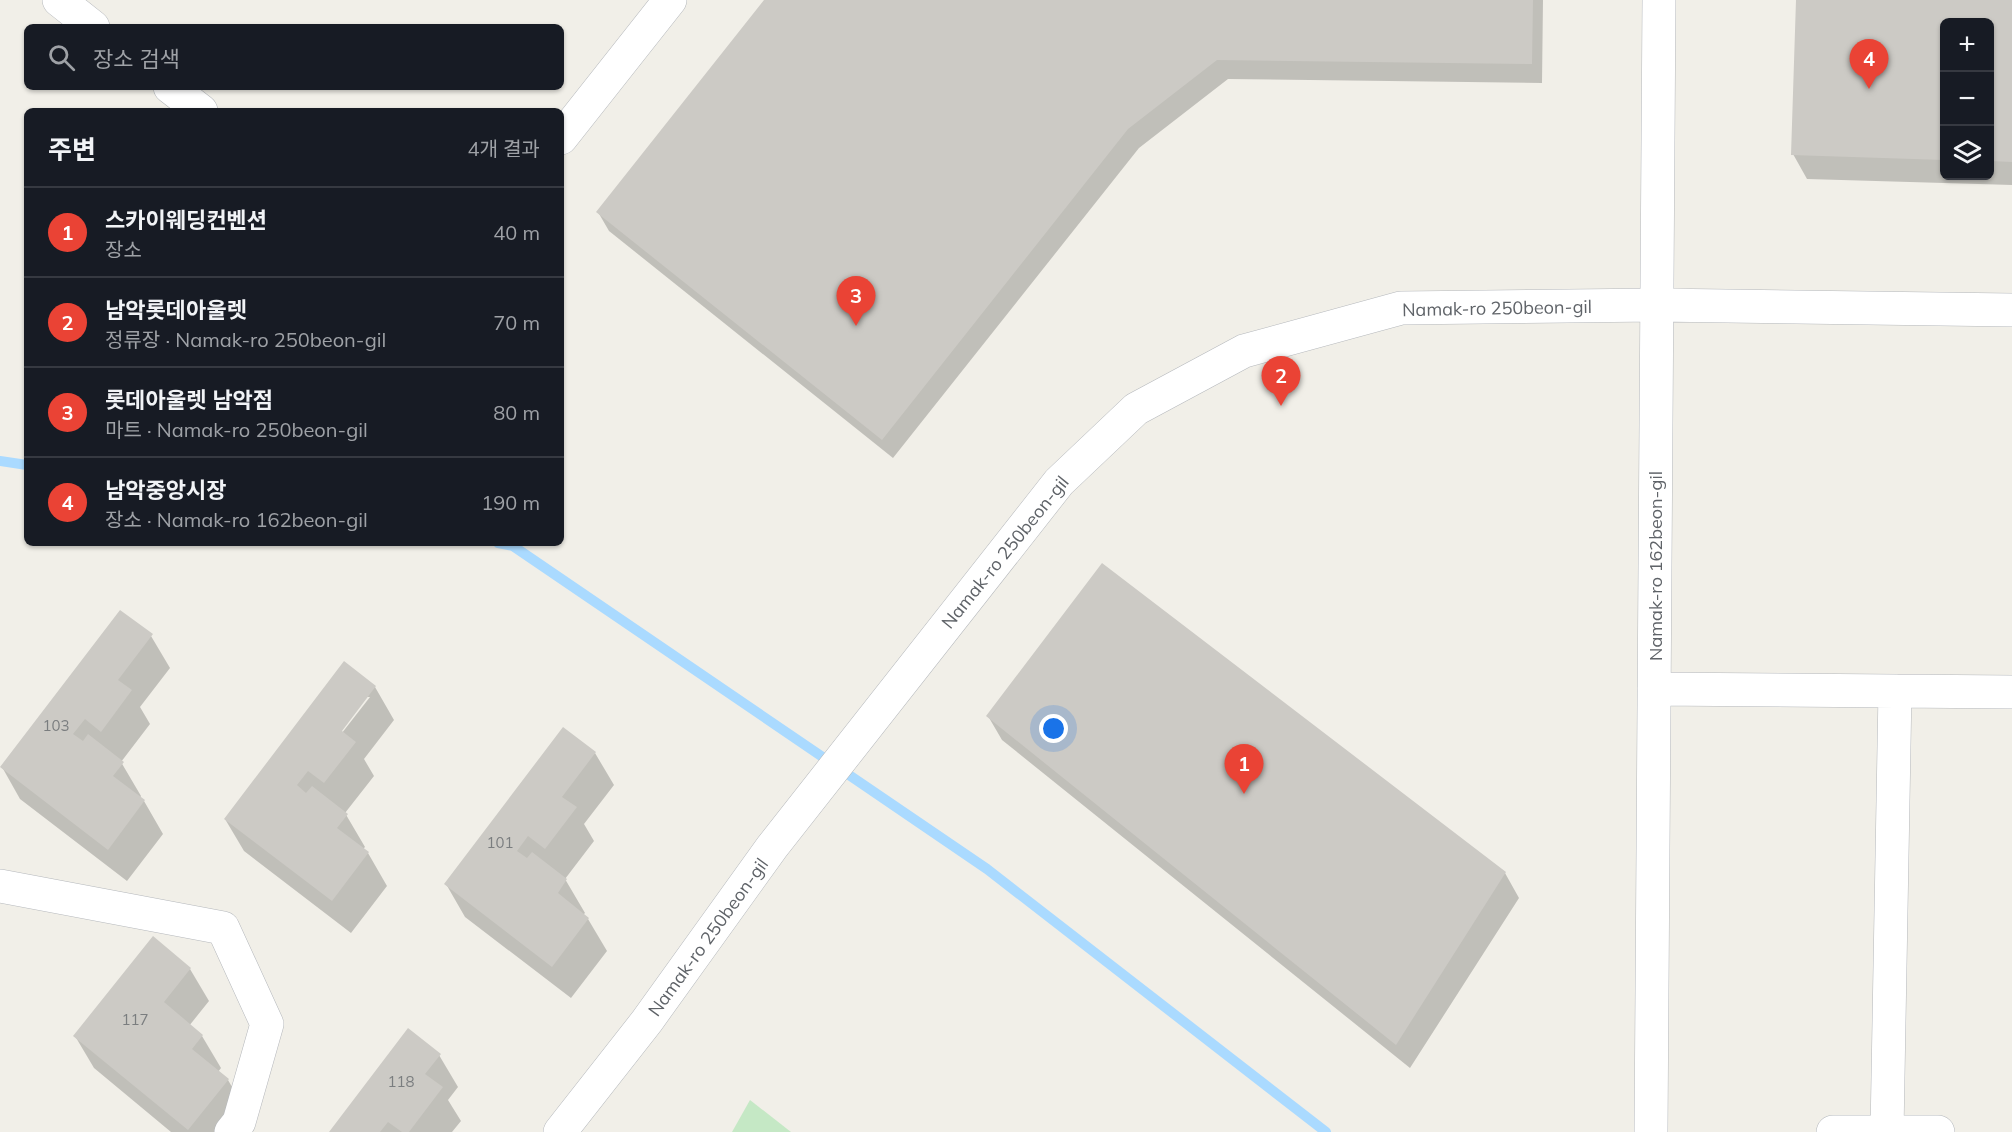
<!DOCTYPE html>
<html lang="ko">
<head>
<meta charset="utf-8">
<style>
  :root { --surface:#171b24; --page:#20242c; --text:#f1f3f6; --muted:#9ea1a6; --line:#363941; --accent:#ea4335 }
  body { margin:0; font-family:Mulish,"Noto Sans KR",sans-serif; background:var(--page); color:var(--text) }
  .controls { position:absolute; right:18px; top:18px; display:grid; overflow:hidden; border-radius:9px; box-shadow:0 2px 4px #0004 }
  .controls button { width:54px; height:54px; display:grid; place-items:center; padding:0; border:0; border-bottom:2px solid var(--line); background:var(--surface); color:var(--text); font:30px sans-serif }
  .you { position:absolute; left:1054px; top:729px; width:21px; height:21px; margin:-15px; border:4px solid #fff; border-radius:50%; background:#1a73e8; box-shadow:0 0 0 9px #1a73e833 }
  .badge { display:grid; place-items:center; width:39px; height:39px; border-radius:50%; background:var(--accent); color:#fff; font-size:20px; font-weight:700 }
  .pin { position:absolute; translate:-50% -50px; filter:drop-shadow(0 2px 3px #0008) }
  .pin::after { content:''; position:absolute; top:32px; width:21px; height:18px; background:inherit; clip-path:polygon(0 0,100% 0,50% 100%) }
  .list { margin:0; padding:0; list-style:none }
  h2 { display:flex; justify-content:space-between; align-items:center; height:78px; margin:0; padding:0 24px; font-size:26px }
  h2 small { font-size:20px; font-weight:400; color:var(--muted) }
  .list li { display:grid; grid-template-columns:39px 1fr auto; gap:18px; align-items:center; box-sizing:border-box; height:90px; padding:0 24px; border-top:2px solid var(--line) }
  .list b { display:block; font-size:22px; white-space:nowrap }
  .list p { margin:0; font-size:20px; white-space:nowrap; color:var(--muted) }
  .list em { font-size:20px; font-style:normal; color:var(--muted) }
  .icon { flex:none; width:33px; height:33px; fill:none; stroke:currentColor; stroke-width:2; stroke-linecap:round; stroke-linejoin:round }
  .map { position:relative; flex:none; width:2012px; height:1132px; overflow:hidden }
  .search { position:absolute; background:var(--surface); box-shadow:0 2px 4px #0004; left:24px; top:24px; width:540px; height:66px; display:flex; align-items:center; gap:15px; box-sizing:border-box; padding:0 21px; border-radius:9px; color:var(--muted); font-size:22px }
  .panel { position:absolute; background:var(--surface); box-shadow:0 2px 4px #0004; left:24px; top:108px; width:540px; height:438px; border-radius:9px }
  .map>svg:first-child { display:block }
  .green { fill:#c5e8c5 }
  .shadow { fill:#0003; fill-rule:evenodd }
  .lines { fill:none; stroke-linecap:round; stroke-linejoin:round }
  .stream { stroke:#aadaff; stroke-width:10 }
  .building { fill:#cccac5 }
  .minor-casing { stroke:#b5b8bc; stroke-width:34 }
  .minor { stroke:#fff; stroke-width:33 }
  .labels { text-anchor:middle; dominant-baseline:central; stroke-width:5; stroke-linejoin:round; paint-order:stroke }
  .number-label { font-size:15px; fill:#7a7d7f }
  .street-label { font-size:18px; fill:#5f6368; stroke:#fff }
</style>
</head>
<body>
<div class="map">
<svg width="2012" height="1132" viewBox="0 0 2012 1132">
  <rect width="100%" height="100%" fill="#f1efe8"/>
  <!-- green -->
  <path class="green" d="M 750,1100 L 791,1132 L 732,1132 Z"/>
  <!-- shadow -->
  <path class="shadow" d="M 766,0 L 1543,0 L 1542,83 L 1228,79 L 1139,148 L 893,458 L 609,231 L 598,212 Z
    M 1798,0 L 2012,0 L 2012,185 L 1807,179 L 1793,154 ZM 1944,22 L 1990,22 L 1990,176 L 1944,176 Z
    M 151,636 L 170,668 L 140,707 L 150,724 L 121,762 L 141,796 L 140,798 L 144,801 L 163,834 L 127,881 L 20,799 L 2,767 Z
    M 344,663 L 375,687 L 394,720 L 364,759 L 374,776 L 345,813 L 365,847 L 363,849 L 368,853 L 387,886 L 351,933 L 244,851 L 225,819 ZM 366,697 L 370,697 L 338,738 L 336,736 Z
    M 988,716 L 1505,873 L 1519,898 L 1410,1068 L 1002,740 Z
    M 595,753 L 614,785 L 584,824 L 594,841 L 565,879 L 585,913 L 583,915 L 588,919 L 607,951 L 571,998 L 465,917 L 446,884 Z
    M 154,939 L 190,969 L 209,1001 L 189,1026 L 202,1036 L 221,1068 L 218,1072 L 228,1080 L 247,1113 L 231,1132 L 171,1132 L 94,1068 L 75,1036 Z
    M 439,1055 L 458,1087 L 448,1100 L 461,1121 L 452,1132 L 331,1132 Z"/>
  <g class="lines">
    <!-- stream -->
    <path class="stream" d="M 0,461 L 27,465
      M 498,543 L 513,546 L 987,869 L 1326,1132"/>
  </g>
  <!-- building -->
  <path class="building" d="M 764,0 L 1533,0 L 1532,64 L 1217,60 L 1128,129 L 882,440 L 596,212 Z
    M 1796,0 L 2012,0 L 2012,162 L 1990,161 L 1990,22 L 1944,22 L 1944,160 L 1791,155 Z
    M 1102,563 L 1506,872 L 1396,1045 L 986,716 Z
    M 120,610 L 153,634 L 118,680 L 132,690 L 101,732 L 85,719 L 73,734 L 83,741 L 88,734 L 124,762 L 113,776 L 145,800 L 108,850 L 0,767 Z
    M 344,661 L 376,686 L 342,731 L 356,742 L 324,783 L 308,771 L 297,785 L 306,793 L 312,786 L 348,814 L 337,828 L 369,852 L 332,901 L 224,819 Z
    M 563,727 L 596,752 L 562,797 L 577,807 L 545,849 L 528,836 L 517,851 L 527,858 L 532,852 L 567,879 L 558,893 L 589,918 L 552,967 L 444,884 Z
    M 153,936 L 191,968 L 164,1002 L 203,1035 L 192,1049 L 229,1079 L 188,1130 L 73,1036 Z
    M 408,1028 L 441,1054 L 425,1074 L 443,1087 L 409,1132 L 402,1132 L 388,1122 L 380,1132 L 329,1132 Z"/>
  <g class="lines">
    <!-- minor casing -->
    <g class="minor-casing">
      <path id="minor" d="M 59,0 L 93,27
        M 170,87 L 201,111
        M 561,138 L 670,0
        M 1654,689 L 2012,692
        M 0,886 L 223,928 L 267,1024 L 239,1122 L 231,1132
        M 560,1132 L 647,1021 L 772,847 L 1059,482 L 1136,409 L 1244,351 L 1401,308 L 1656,305 L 2012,310
        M 1651,1132 L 1659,0
        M 1833,1132 L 1938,1132
        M 1887,1132 L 1895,691"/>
    </g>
    <!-- minor -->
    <use href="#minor" class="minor"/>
  </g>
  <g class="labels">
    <!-- number labels -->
    <g class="number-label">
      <text x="56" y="725">103</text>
      <text x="500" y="842">101</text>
      <text x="135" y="1019">117</text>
      <text x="401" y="1081">118</text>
    </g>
    <!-- street labels -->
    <g class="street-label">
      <text transform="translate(1497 308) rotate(-1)">Namak-ro 250beon-gil</text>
      <text transform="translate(1005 552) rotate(-51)">Namak-ro 250beon-gil</text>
      <text transform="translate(1655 566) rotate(-90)">Namak-ro 162beon-gil</text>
      <text transform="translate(708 937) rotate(-54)">Namak-ro 250beon-gil</text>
    </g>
  </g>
</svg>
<div class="controls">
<button>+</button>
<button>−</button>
<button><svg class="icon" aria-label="layers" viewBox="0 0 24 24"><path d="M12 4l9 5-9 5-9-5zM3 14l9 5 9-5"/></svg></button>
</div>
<div class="you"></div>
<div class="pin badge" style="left:1244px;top:794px">1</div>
<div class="pin badge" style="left:1281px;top:406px">2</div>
<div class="pin badge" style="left:856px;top:326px">3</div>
<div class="pin badge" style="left:1869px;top:89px">4</div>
<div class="search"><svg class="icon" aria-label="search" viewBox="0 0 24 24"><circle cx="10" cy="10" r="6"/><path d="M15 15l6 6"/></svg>장소 검색</div>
<section class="panel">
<h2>주변<small>4개 결과</small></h2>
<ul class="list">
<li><span class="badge">1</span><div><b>스카이웨딩컨벤션</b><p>장소</p></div><em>40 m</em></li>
<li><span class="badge">2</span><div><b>남악롯데아울렛</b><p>정류장 · Namak-ro 250beon-gil</p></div><em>70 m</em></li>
<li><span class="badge">3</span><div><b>롯데아울렛 남악점</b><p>마트 · Namak-ro 250beon-gil</p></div><em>80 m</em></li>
<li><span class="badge">4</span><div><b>남악중앙시장</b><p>장소 · Namak-ro 162beon-gil</p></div><em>190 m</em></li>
</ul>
</section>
</div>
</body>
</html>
